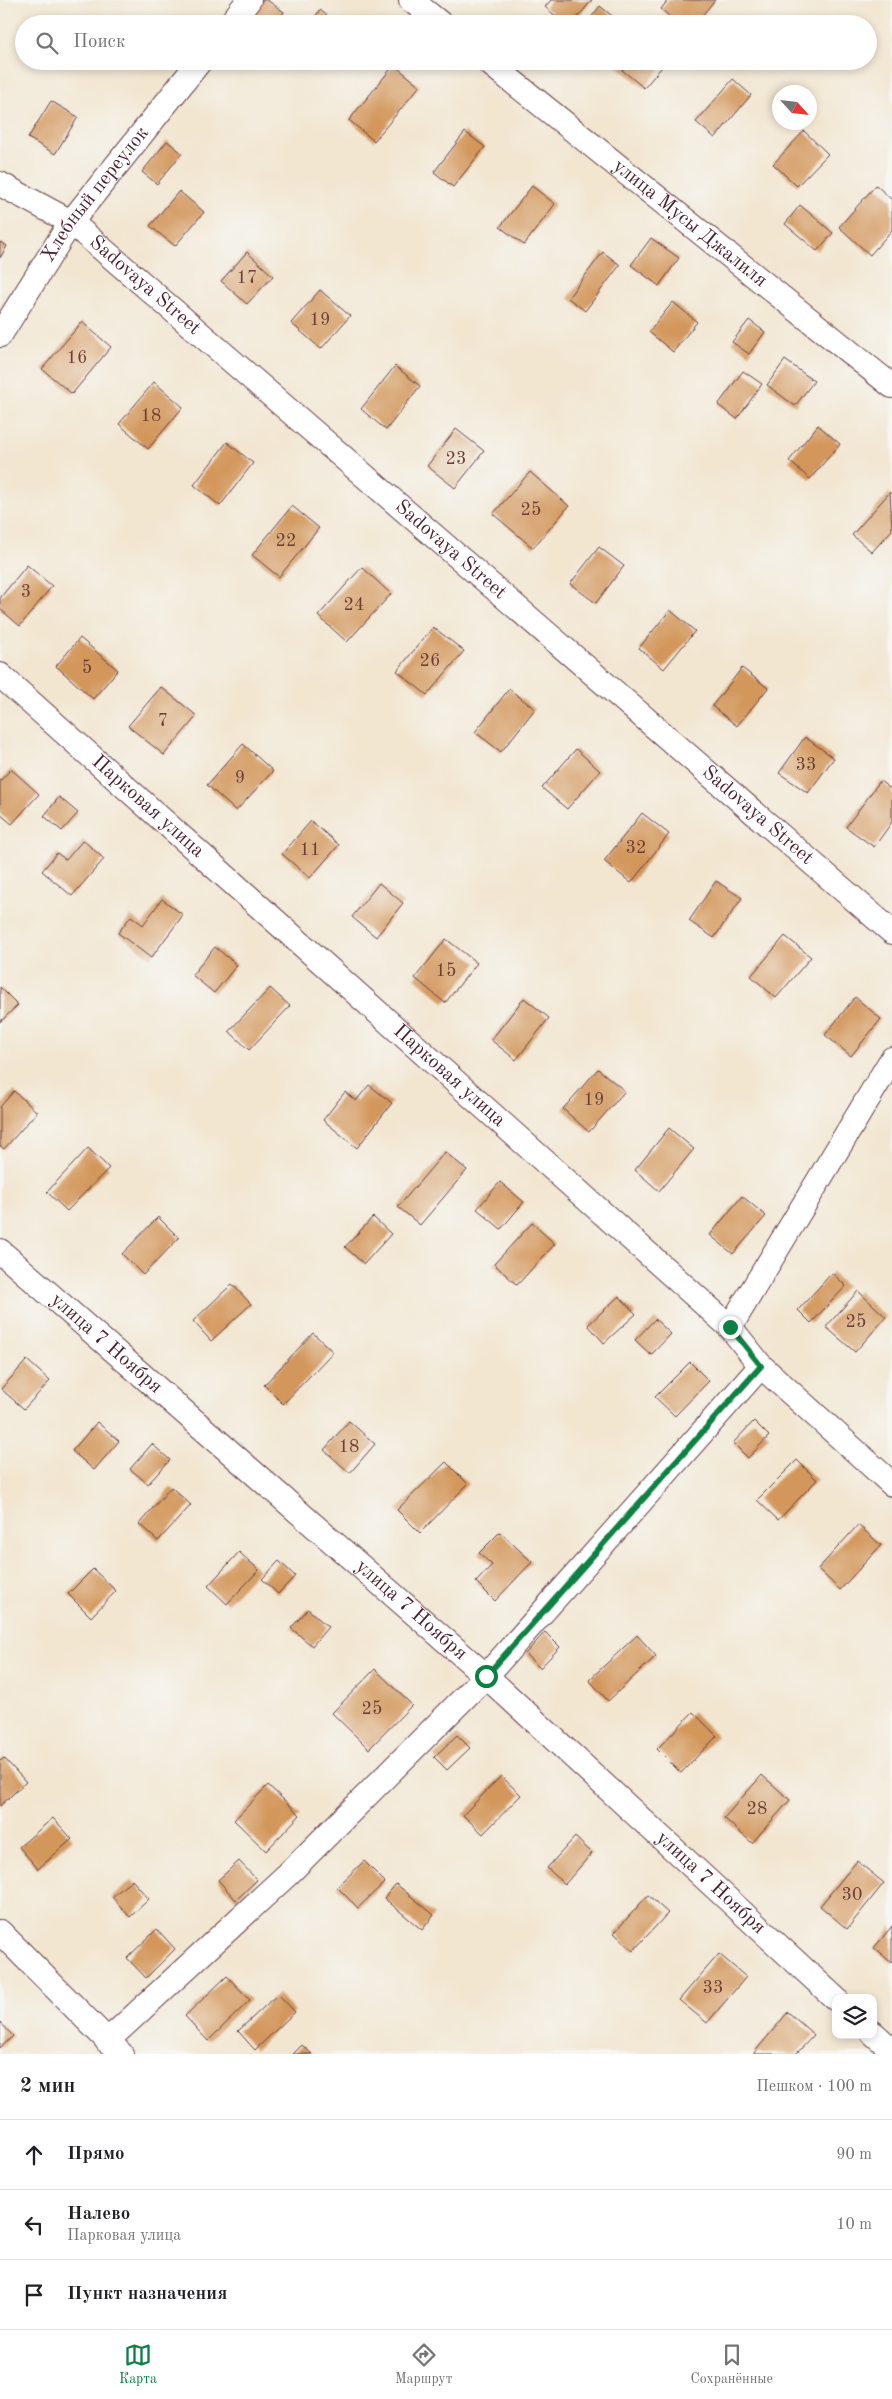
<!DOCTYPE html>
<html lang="ru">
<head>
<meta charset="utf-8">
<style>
  :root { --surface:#fff; --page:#f2f2f2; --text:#202124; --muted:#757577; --line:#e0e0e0; --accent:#0b8043 }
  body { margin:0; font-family:"Old Standard TT",serif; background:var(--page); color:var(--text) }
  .controls { position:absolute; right:15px; bottom:15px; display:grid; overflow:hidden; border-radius:10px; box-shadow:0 2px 8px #0003 }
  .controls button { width:45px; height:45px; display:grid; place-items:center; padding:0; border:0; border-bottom:1px solid var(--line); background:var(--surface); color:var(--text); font:25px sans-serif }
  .compass { position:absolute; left:772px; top:85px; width:45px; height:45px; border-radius:50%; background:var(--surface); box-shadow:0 2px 8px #0003; rotate:117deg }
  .stop { position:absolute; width:15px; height:15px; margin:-11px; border:4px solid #0b8043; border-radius:50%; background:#fff }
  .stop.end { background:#0b8043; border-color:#fff; box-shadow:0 1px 5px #0008 }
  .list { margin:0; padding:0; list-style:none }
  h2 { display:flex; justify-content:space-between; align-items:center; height:65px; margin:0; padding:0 20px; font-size:21px }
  h2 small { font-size:16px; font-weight:400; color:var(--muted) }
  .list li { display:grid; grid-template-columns:32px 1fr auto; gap:15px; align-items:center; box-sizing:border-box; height:70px; padding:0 20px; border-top:1px solid var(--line) }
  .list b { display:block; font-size:19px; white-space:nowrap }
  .list p { margin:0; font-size:16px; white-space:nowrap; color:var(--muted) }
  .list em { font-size:16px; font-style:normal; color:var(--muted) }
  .icon { flex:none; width:28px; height:28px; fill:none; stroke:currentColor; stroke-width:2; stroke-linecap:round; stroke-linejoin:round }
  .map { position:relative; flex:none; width:892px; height:2054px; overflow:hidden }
  .search { position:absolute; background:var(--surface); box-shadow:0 2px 8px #0003; left:15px; right:15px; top:15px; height:55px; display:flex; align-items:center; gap:12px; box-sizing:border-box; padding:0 18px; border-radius:28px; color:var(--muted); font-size:19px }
  .sheet { height:275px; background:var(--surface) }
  nav { display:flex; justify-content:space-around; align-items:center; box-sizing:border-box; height:70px; border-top:1px solid var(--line); background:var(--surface); font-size:14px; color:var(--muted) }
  nav a { display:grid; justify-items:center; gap:2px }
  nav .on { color:var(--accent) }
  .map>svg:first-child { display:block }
  .building { fill:#d3975c }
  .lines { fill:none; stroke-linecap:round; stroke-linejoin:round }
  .minor-casing { stroke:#633d44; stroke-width:26 }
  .minor { stroke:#fff; stroke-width:24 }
  .route { stroke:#0b8043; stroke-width:6 }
  .labels { text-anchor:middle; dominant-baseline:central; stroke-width:4.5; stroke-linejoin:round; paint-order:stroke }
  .number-label { font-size:18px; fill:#6c3d37 }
  .street-label { font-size:20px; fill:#4a1f2b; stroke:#f6f6f2 }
</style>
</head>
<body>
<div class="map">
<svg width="892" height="2054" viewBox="0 0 892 2054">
  <rect width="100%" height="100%" fill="#f6f6f2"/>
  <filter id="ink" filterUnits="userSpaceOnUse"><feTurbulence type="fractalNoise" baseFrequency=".02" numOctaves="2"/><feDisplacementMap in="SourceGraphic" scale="10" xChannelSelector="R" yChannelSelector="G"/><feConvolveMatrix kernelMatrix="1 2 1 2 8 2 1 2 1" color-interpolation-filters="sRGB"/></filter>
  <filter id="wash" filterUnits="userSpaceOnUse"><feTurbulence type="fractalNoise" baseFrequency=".0096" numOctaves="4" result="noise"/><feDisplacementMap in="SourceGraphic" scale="20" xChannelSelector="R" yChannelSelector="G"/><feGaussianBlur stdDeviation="1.12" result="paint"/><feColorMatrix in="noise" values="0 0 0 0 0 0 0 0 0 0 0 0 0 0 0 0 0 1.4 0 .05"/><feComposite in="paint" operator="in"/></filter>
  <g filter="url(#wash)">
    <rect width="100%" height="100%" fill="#f2e6d1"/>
    <g id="blocks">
      <!-- building -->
      <path class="building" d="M 262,0 L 267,0 L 284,12 L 275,24 L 253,24 L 248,20 Z
        M 551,0 L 592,0 L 572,24 L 565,24 L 545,7 Z
        M 668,0 L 715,0 L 695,24 L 678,24 L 661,9 Z
        M 600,6 L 622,24 L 586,24 Z
        M 320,10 L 338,24 L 310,24 Z
        M 310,61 L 324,61 L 319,68 Z
        M 611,61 L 667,61 L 644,88 Z
        M 394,65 L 420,86 L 374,141 L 349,120 Z
        M 733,79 L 751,95 L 715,138 L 696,122 Z
        M 51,101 L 78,117 L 55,154 L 28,138 Z
        M 804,131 L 828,154 L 797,186 L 773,164 Z
        M 465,132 L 485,147 L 453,187 L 434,172 Z
        M 167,141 L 182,153 L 157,184 L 142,172 Z
        M 876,185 L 892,200 L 892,230 L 870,255 L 839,227 Z
        M 532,186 L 555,204 L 524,245 L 500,227 Z
        M 179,191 L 204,212 L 175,246 L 150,226 Z
        M 800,205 L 833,233 L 817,251 L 785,224 Z
        M 651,238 L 679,258 L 659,286 L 631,265 Z
        M 0,242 L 7,246 L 0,258 Z
        M 247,252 L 273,276 L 247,304 L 221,281 Z
        M 603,252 L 620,265 L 585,311 L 568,298 Z
        M 320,290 L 350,316 L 321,349 L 291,323 Z
        M 673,302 L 697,322 L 673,352 L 649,332 Z
        M 749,320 L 765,332 L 749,354 L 732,342 Z
        M 82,322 L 111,347 L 72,394 L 42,369 Z
        M 785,360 L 814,381 L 795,406 L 767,385 Z
        M 395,366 L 420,386 L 386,430 L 361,409 Z
        M 743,371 L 762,384 L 737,419 L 718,405 Z
        M 154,382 L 183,407 L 148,449 L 119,424 Z
        M 818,425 L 840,444 L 810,479 L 789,461 Z
        M 456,429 L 484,451 L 455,488 L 427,466 Z
        M 227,442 L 253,463 L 220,506 L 194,485 Z
        M 530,472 L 569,506 L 533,548 L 493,514 Z
        M 890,492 L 892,530 L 872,552 L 852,535 Z
        M 292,506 L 319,528 L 279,577 L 252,555 Z
        M 599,547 L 624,566 L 596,603 L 570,584 Z
        M 27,565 L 52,586 L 20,626 L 0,609 L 0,598 Z
        M 362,567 L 391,594 L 347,642 L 318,616 Z
        M 670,610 L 695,631 L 664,669 L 639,648 Z
        M 433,627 L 464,651 L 427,695 L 397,671 Z
        M 80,638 L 118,670 L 93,699 L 56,666 Z
        M 742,668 L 768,688 L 737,726 L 712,706 Z
        M 161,687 L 197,716 L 164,755 L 128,726 Z
        M 509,689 L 535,709 L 501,752 L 475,732 Z
        M 805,737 L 834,758 L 808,793 L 779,773 Z
        M 243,744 L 273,771 L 236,811 L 207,785 Z
        M 576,749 L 600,771 L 567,809 L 542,788 Z
        M 11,769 L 39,794 L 12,824 L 0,814 L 0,781 Z
        M 880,781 L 892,790 L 892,822 L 874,847 L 846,827 Z
        M 59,797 L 78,813 L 62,831 L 44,816 Z
        M 642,813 L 669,834 L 631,883 L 604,861 Z
        M 311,821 L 339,845 L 310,878 L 282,854 Z
        M 83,840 L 104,859 L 72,896 L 42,871 L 57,853 L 66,860 Z
        M 716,881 L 742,898 L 714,938 L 689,921 Z
        M 379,883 L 403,903 L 376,937 L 352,917 Z
        M 162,899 L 183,915 L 151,958 L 118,933 L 131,916 L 143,925 Z
        M 785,936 L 811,957 L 776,998 L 751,976 Z
        M 446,939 L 477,963 L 445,1003 L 415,978 Z
        M 215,947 L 237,965 L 214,993 L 192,975 Z
        M 0,987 L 18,1005 L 0,1022 Z
        M 270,988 L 290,1006 L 249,1050 L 229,1031 Z
        M 855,997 L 881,1019 L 851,1056 L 825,1035 Z
        M 524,998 L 549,1018 L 516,1060 L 491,1040 Z
        M 598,1069 L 625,1091 L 589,1132 L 563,1109 Z
        M 369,1085 L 392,1103 L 357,1148 L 323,1120 L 345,1092 L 356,1101 Z
        M 14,1091 L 37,1112 L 4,1149 L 0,1146 L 0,1107 Z
        M 669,1128 L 694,1149 L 659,1191 L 635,1170 Z
        M 88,1148 L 109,1168 L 67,1211 L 47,1192 Z
        M 445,1152 L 467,1170 L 420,1225 L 398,1207 Z
        M 500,1182 L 524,1202 L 501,1229 L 477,1209 Z
        M 742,1196 L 766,1216 L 733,1254 L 710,1235 Z
        M 158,1217 L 179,1238 L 143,1275 L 122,1254 Z
        M 373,1217 L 391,1234 L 364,1264 L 345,1247 Z
        M 532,1223 L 555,1244 L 517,1285 L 494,1264 Z
        M 832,1273 L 846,1286 L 811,1323 L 798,1310 Z
        M 232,1284 L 251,1304 L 211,1341 L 193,1321 Z
        M 858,1291 L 886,1317 L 855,1352 L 826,1327 Z
        M 619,1296 L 636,1314 L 604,1343 L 588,1325 Z
        M 655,1319 L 671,1334 L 651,1355 L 635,1340 Z
        M 313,1333 L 333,1352 L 283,1404 L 264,1385 Z
        M 27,1360 L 50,1381 L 24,1409 L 1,1389 Z
        M 690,1362 L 709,1381 L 675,1416 L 655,1397 Z
        M 349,1421 L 375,1444 L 350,1473 L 324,1450 Z
        M 754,1421 L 769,1436 L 748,1458 L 733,1443 Z
        M 97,1422 L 119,1441 L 94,1470 L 72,1451 Z
        M 152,1444 L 170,1460 L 148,1484 L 130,1469 Z
        M 797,1460 L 817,1480 L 778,1520 L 757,1500 Z
        M 446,1462 L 468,1484 L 420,1533 L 397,1510 Z
        M 171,1487 L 191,1505 L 158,1541 L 139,1524 Z
        M 858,1525 L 881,1545 L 840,1590 L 818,1569 Z
        M 500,1532 L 532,1562 L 495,1601 L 476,1582 L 492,1565 L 479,1553 Z
        M 239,1552 L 259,1570 L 227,1604 L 208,1586 Z
        M 279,1561 L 295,1576 L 278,1594 L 262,1579 Z
        M 93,1569 L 116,1591 L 91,1617 L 68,1594 Z
        M 308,1609 L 328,1627 L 312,1646 L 291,1628 Z
        M 545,1632 L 560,1647 L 540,1668 L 525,1654 Z
        M 637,1635 L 656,1656 L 608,1701 L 589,1680 Z
        M 375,1669 L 412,1705 L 369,1749 L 332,1713 Z
        M 693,1712 L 717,1736 L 681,1773 L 657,1749 Z
        M 457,1735 L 470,1748 L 447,1770 L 434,1757 Z
        M 4,1758 L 26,1782 L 0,1806 L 0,1761 Z
        M 762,1775 L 790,1800 L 752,1843 L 724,1818 Z
        M 501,1776 L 521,1795 L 483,1834 L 463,1815 Z
        M 268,1785 L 300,1815 L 266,1851 L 234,1820 Z
        M 53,1818 L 72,1839 L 38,1869 L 19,1847 Z
        M 575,1837 L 592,1853 L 565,1884 L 547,1868 Z
        M 239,1861 L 257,1880 L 236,1900 L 218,1880 Z
        M 364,1861 L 385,1882 L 358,1908 L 337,1887 Z
        M 857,1861 L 884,1883 L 847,1929 L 820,1906 Z
        M 132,1880 L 149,1899 L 130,1917 L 112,1897 Z
        M 396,1884 L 434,1915 L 422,1930 L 384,1898 Z
        M 648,1895 L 668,1913 L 633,1951 L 614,1933 Z
        M 892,1926 L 892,1963 L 874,1948 Z
        M 157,1929 L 175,1949 L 146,1978 L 127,1958 Z
        M 719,1954 L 746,1977 L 707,2023 L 679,2000 Z
        M 227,1976 L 250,2000 L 208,2041 L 185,2016 Z
        M 278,1994 L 295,2012 L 255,2050 L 238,2031 Z
        M 788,2012 L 814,2035 L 796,2054 L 753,2054 Z
        M 0,2022 L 13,2036 L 0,2048 Z
        M 302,2045 L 312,2054 L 293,2054 Z"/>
    </g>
  </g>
  <g filter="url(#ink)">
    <use href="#blocks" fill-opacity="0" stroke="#633d44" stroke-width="1"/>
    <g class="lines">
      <!-- minor casing -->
      <g class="minor-casing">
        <g id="minor">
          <path d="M 411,0 L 441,24"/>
          <path d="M 230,24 L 249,0"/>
          <path id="s1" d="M 487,61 L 892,386"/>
          <path id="s2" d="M 0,184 L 71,222 L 892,932"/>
          <path id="s3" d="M 0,335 L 71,222 L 200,61"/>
          <path id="s4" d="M 0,675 L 730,1327 L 761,1366 L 892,1484"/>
          <path id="s5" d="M 0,1251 L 486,1676 L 836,1999"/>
          <path d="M 730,1327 L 892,1059"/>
          <path d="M 0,1932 L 121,2054"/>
          <path d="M 873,2033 L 892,2050"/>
          <path d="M 107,2041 L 288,1874 L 486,1676 L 761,1366"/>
        </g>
      </g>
      <!-- minor -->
      <use href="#minor" class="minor"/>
    </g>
  </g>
  <g class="lines" filter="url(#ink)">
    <!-- route -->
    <path class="route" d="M 486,1676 L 761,1366 L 730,1327"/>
  </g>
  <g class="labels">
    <!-- number labels -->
    <g class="number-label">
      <text x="247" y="278">17</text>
      <text x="320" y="320">19</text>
      <text x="77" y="358">16</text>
      <text x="151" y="416">18</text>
      <text x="456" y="459">23</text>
      <text x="531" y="510">25</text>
      <text x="286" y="541">22</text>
      <text x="26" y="592">3</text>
      <text x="354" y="605">24</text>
      <text x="430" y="661">26</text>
      <text x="87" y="668">5</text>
      <text x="163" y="721">7</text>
      <text x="806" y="765">33</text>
      <text x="240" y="778">9</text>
      <text x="636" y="848">32</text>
      <text x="310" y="850">11</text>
      <text x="446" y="971">15</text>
      <text x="594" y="1100">19</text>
      <text x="856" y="1322">25</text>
      <text x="349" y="1447">18</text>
      <text x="372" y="1709">25</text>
      <text x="757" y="1809">28</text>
      <text x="852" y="1895">30</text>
      <text x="713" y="1988">33</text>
    </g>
    <!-- street labels -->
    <g class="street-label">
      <text stroke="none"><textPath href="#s3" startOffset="170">Хлебный переулок</textPath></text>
      <text stroke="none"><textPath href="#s1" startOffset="260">улица Мусы Джалиля</textPath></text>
      <text stroke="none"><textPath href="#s2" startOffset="178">Sadovaya Street</textPath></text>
      <text stroke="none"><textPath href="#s2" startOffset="582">Sadovaya Street</textPath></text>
      <text stroke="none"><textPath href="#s4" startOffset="198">Парковая улица</textPath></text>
      <text stroke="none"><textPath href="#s2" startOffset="988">Sadovaya Street</textPath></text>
      <text stroke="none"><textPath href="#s4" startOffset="602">Парковая улица</textPath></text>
      <text stroke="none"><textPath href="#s5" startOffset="141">улица 7 Ноября</textPath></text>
      <text stroke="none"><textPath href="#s5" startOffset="546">улица 7 Ноября</textPath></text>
      <text stroke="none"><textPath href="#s5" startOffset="951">улица 7 Ноября</textPath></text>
    </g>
  </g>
</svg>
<div class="controls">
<button><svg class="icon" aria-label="layers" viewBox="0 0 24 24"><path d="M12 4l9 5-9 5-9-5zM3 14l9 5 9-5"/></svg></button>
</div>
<svg class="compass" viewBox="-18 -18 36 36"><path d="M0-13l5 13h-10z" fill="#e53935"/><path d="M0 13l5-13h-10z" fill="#757577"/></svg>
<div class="stop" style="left:486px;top:1676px"></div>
<div class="stop end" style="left:730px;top:1327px"></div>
<div class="search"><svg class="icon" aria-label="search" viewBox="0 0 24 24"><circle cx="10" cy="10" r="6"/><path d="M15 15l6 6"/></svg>Поиск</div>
</div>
<section class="sheet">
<h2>2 мин<small>Пешком · 100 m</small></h2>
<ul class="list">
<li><svg class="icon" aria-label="ahead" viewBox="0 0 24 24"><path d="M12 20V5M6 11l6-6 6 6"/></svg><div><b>Прямо</b></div><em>90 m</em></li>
<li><svg class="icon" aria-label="left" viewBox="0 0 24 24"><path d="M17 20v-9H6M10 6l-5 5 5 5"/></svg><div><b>Налево</b><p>Парковая улица</p></div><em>10 m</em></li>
<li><svg class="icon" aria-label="arrive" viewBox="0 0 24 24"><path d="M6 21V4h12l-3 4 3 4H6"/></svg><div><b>Пункт назначения</b></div></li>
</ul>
</section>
<nav>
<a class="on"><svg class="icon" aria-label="map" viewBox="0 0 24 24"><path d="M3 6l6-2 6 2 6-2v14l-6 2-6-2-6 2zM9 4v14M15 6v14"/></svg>Карта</a>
<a><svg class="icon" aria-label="directions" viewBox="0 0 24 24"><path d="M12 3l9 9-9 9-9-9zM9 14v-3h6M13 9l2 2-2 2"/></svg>Маршрут</a>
<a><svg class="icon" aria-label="saved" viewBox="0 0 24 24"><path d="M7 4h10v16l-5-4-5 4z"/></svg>Сохранённые</a>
</nav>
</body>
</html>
